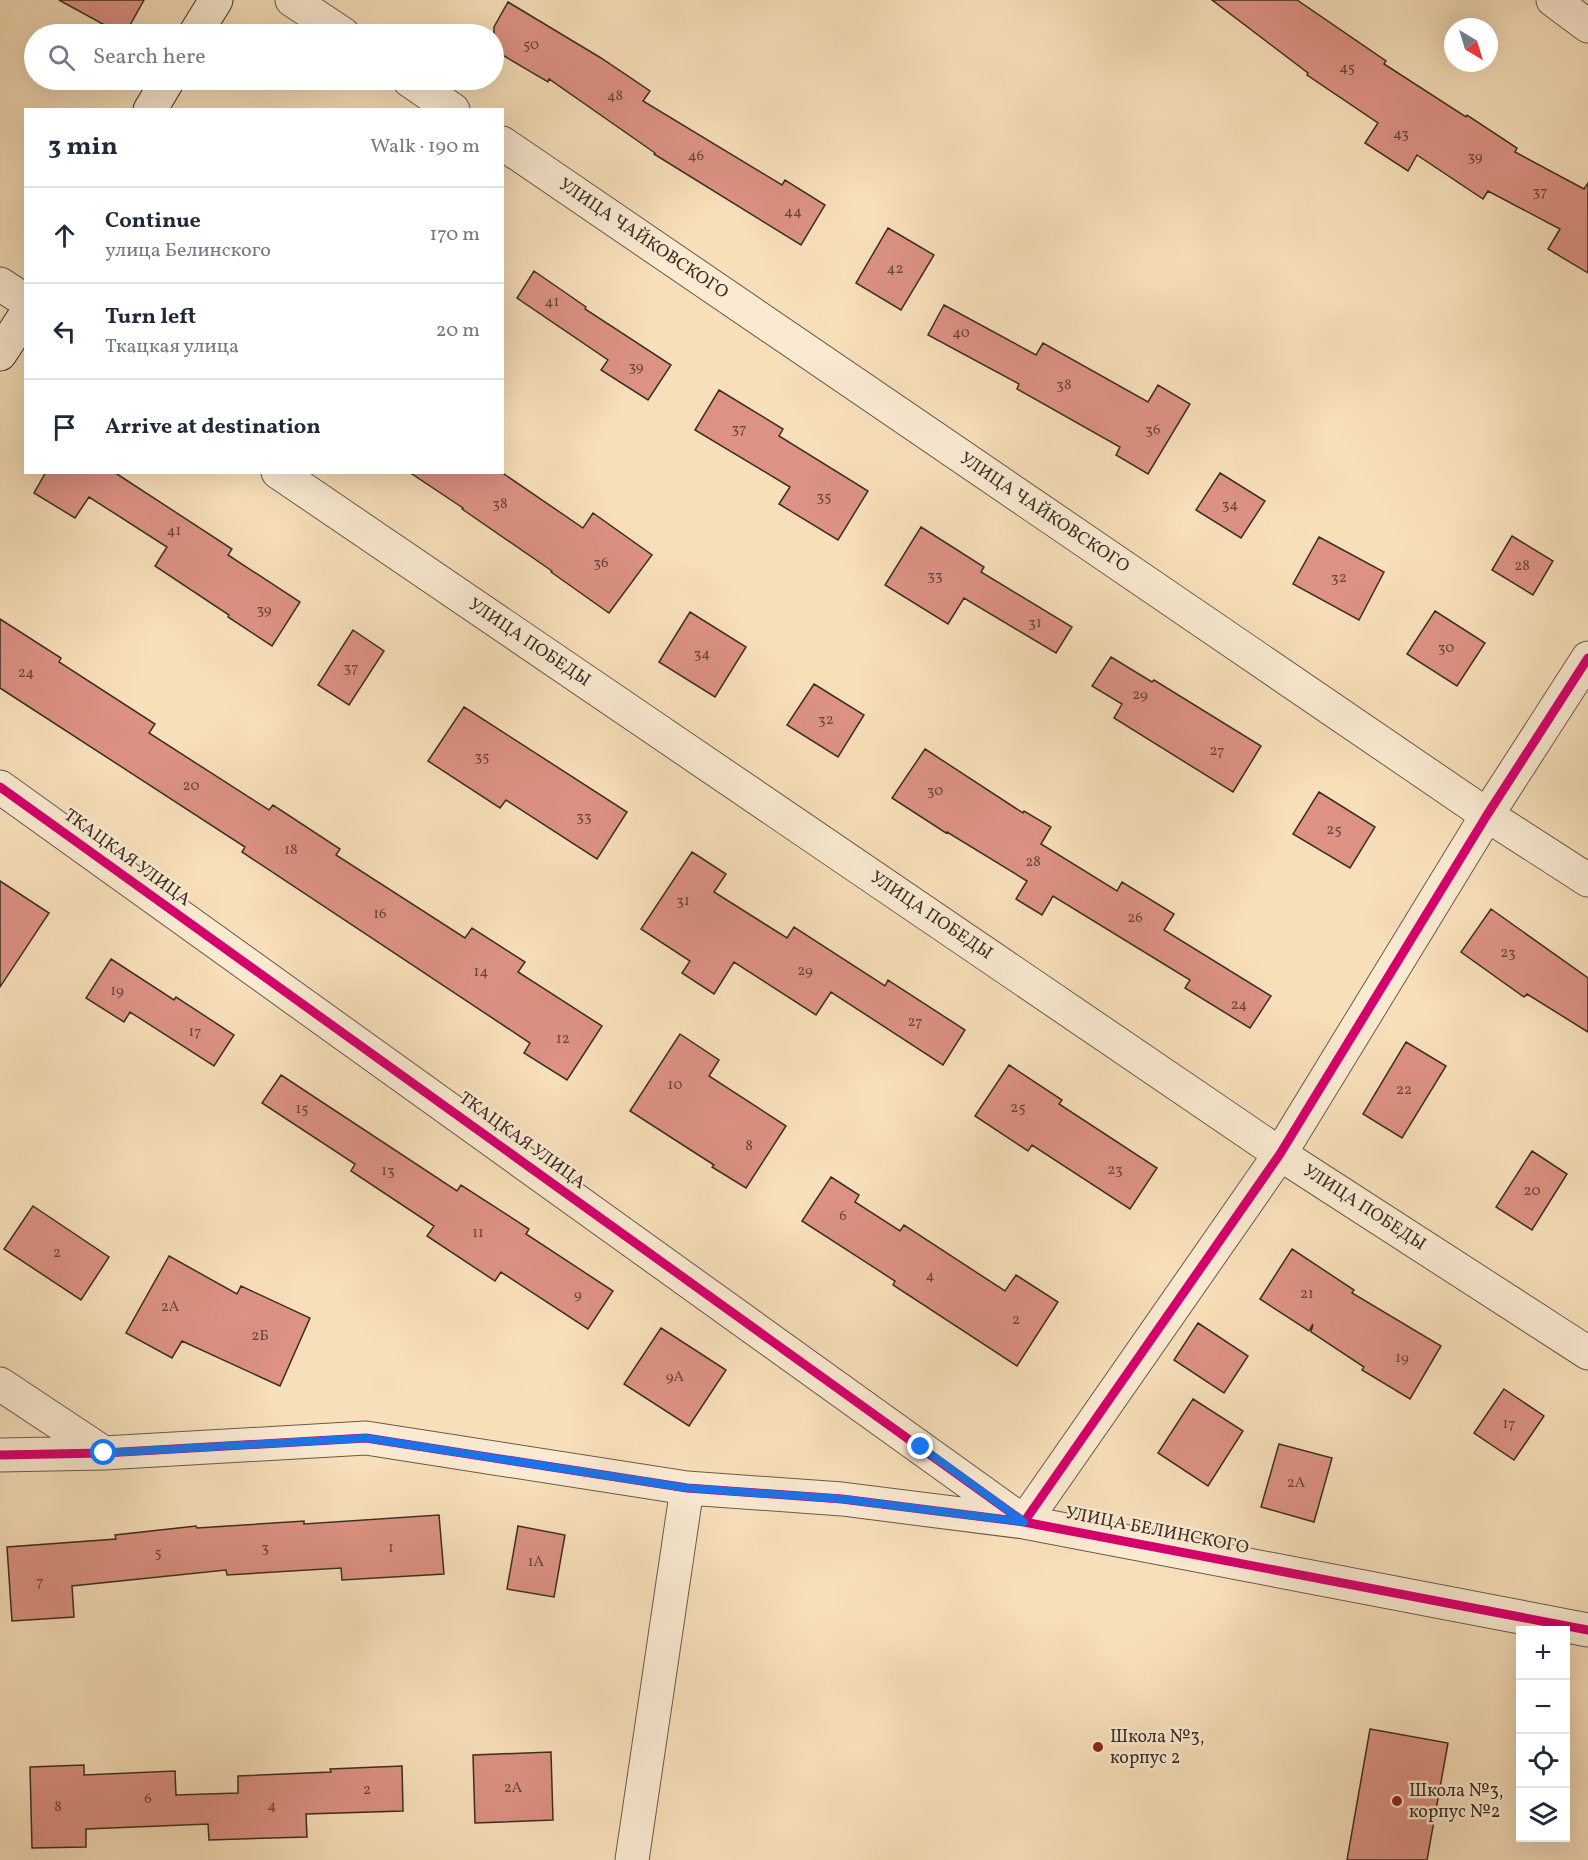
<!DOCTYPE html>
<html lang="en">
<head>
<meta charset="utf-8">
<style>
  :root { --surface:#fff; --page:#f2f2f3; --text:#1f2937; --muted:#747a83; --line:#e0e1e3 }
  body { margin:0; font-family:Vollkorn,serif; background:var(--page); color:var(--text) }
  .controls { position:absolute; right:18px; bottom:18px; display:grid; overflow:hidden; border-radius:0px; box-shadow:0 6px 24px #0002 }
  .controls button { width:54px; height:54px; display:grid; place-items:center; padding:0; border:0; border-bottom:2px solid var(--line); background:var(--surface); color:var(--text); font:30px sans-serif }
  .compass { position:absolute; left:1444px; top:18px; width:54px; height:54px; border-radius:50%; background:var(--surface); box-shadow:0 6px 24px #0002; rotate:142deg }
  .stop { position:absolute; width:18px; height:18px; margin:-14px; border:4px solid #1a73e8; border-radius:50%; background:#fff }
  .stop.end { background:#1a73e8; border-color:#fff; box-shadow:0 2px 6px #0008 }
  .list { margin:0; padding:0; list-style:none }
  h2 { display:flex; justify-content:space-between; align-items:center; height:78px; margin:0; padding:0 24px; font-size:26px }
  h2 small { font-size:20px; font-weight:400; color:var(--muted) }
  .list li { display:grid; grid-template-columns:39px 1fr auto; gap:18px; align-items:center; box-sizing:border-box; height:96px; padding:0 24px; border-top:2px solid var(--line) }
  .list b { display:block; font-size:22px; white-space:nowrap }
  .list p { margin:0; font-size:20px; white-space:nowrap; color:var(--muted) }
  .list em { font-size:20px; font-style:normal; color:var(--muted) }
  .icon { flex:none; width:33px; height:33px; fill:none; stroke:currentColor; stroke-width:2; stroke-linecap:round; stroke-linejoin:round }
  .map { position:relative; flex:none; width:1588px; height:1860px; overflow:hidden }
  .search { position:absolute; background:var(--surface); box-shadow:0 6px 24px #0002; left:24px; top:24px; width:480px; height:66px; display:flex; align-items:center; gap:15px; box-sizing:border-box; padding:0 21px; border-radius:33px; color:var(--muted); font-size:22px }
  .panel { position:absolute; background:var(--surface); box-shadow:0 6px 24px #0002; left:24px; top:108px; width:480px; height:366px; border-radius:0px }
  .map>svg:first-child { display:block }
  .building { fill:#dd9283; stroke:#3b2e25; stroke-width:1.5 }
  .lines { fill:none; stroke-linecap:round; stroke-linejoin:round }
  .street-casing { stroke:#6a5a4a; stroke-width:35 }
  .secondary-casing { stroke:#3b2e25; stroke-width:35 }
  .street { stroke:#faead2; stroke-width:33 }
  .secondary { stroke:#faead2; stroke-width:33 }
  .cycleway-casing { stroke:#faead2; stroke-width:13 }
  .cycleway { stroke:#d6006c; stroke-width:9 }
  .route { stroke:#1a73e8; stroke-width:8 }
  .poi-dot { fill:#8f2418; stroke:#faead2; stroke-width:2 }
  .labels { text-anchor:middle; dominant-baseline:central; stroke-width:5; stroke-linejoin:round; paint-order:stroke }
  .number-label { font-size:15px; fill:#64473c }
  .street-label { font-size:18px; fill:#3b2e25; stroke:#faead2 }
  .poi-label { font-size:18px; fill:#3b2e25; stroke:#faead2; text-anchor:start }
</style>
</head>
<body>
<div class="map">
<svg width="1588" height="1860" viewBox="0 0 1588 1860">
  <rect width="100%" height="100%" fill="#f7dfb9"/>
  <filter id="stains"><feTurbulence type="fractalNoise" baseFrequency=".00333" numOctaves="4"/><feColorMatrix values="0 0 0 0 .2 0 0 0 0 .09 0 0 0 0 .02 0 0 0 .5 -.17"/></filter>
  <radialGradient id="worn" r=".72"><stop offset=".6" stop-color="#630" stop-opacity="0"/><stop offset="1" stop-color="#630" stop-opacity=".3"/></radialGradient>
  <!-- building -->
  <path class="building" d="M 59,0 L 144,0 L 125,34 L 121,34 Z
    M 1212,0 L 1297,0 L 1386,61 L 1384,64 L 1466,117 L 1467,115 L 1517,148 L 1515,152 L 1584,189 L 1588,183 L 1588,273 L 1548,249 L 1560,229 L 1488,191 L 1483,199 L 1417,155 L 1408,171 L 1365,143 L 1378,123 L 1307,75 L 1308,73 Z
    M 508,2 L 601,58 L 650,91 L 643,101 L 782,185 L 785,180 L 825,205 L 801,245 L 654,154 L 655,153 L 549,79 L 548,82 L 494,50 L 494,27 Z
    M 888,228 L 934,255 L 901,310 L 856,283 Z
    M 534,271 L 586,307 L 585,309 L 671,365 L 648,400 L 601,370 L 608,360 L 517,298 Z
    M 944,305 L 1036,355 L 1043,343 L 1148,402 L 1158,385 L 1190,404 L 1148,474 L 1116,455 L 1120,447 L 1017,389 L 1019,384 L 928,335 Z
    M 719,390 L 783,429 L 779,436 L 868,491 L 838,540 L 779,504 L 790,487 L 695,430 Z
    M 46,472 L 114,472 L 232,549 L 228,555 L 300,602 L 272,646 L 228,617 L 229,615 L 155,566 L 167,547 L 89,497 L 75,518 L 34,493 Z
    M 409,472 L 501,472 L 583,528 L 593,513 L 652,555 L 609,613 L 551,572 L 552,571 L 462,509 L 463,508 Z
    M 1220,473 L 1265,501 L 1241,538 L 1196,510 Z
    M 921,527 L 984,567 L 981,572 L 1072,627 L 1056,653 L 964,598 L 948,624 L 885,585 Z
    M 1512,536 L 1553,561 L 1533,595 L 1492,570 Z
    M 1319,537 L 1384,572 L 1359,620 L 1293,584 Z
    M 1435,611 L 1485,643 L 1457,686 L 1407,654 Z
    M 690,612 L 746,647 L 715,697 L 659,662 Z
    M 0,619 L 61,658 L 59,662 L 155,724 L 149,733 L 269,810 L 273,805 L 340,849 L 336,855 L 465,938 L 472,928 L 525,962 L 518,972 L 602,1026 L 567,1080 L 524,1053 L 530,1043 L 242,852 L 245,847 L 0,688 Z
    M 353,630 L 384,651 L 349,705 L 318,685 Z
    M 1111,657 L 1152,682 L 1154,680 L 1261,746 L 1233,792 L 1114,718 L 1122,704 L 1092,686 Z
    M 814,684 L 864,715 L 838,757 L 787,725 Z
    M 464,707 L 627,812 L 597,859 L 506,800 L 500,808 L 428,761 Z
    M 925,749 L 1023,813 L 1024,811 L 1051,827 L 1041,844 L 1117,891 L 1122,882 L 1174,914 L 1164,930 L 1271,996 L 1250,1028 L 1185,988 L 1190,980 L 1053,896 L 1042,915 L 1016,899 L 1027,881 L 947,832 L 946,833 L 892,798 Z
    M 1319,792 L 1375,827 L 1350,868 L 1293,834 Z
    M 692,852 L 726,874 L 714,892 L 787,938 L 794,927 L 885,986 L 888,980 L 965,1030 L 943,1065 L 831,992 L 816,1015 L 734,962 L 714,994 L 682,973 L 690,961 L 641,929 Z
    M 0,881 L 49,913 L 0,987 Z
    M 1491,909 L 1588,978 L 1588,1032 L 1527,994 L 1524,997 L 1461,952 Z
    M 111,959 L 174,1000 L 176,997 L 234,1035 L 214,1066 L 130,1012 L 124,1022 L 86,998 Z
    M 680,1034 L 719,1060 L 709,1076 L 786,1126 L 746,1188 L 712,1167 L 714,1165 L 630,1111 Z
    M 1406,1042 L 1446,1066 L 1402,1138 L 1363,1114 Z
    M 1009,1065 L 1062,1100 L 1059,1104 L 1157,1168 L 1130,1209 L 1032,1145 L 1028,1151 L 975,1116 Z
    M 281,1075 L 457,1191 L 461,1185 L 529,1229 L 526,1234 L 613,1291 L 588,1329 L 501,1272 L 495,1281 L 427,1236 L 434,1226 L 351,1171 L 355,1164 L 262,1103 Z
    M 1532,1151 L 1567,1174 L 1532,1230 L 1496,1207 Z
    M 831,1177 L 859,1195 L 855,1202 L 900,1231 L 904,1225 L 1005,1291 L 1016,1275 L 1058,1302 L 1017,1366 L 893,1285 L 895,1281 L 802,1221 Z
    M 33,1206 L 109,1257 L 81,1300 L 4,1249 Z
    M 1292,1249 L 1354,1290 L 1352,1293 L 1441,1346 L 1410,1399 L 1362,1370 L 1364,1367 L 1311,1332 L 1313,1324 L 1309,1331 L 1260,1299 Z
    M 169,1256 L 237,1294 L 241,1286 L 310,1318 L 280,1386 L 182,1341 L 172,1358 L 126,1333 Z
    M 1198,1323 L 1248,1356 L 1224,1393 L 1174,1360 Z
    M 661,1328 L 726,1370 L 689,1426 L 624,1384 Z
    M 1504,1389 L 1544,1416 L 1514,1460 L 1474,1433 Z
    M 1193,1399 L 1243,1431 L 1208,1486 L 1158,1453 Z
    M 1279,1444 L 1332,1458 L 1314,1522 L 1261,1507 Z
    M 439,1515 L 444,1574 L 342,1580 L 341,1568 L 227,1575 L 226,1570 L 72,1586 L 74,1617 L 12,1621 L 7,1547 L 116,1539 L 115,1535 L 196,1526 L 197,1528 L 304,1521 L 304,1524 Z
    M 518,1526 L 565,1535 L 554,1597 L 507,1589 Z
    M 1370,1729 L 1448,1743 L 1427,1860 L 1347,1860 Z
    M 551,1752 L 553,1820 L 475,1823 L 473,1755 Z
    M 84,1765 L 84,1775 L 175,1771 L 176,1795 L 238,1793 L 238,1776 L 331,1772 L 330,1769 L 402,1766 L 403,1811 L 306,1814 L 307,1837 L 209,1840 L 208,1824 L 86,1829 L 86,1847 L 32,1848 L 30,1767 Z"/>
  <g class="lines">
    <!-- street casing -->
    <g class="street-casing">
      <path id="street" d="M 292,0 L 343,34
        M 1553,0 L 1588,26
        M 409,80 L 453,110
        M 502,143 L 1487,815 L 1588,880
        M 0,284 L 26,301
        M 278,472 L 1280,1154 L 1588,1353
        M 0,787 L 1024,1522 L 1280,1154 L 1487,815 L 1588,658
        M 0,1384 L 104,1453
        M 0,1455 L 104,1453 L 366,1438 L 687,1488 L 842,1499 L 1024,1522 L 1588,1630
        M 632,1860 L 687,1488"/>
    </g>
    <!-- secondary casing -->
    <g class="secondary-casing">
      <path id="secondary" d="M 195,34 L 216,0
        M 150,110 L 168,80
        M 0,354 L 26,314"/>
    </g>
    <!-- street -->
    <use href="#street" class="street"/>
    <!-- secondary -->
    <use href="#secondary" class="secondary"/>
    <!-- cycleway casing -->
    <g class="cycleway-casing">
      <path id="cycleway" d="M 0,787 L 1024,1522 L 1280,1154 L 1487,815 L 1588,658
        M 0,1455 L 104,1453 L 366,1438 L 687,1488 L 842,1499 L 1024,1522 L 1588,1630"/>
    </g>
    <!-- cycleway -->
    <use href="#cycleway" class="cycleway"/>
  </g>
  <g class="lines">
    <!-- route -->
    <path class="route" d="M 104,1453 L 366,1438 L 687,1488 L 842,1499 L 1024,1522 L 921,1447"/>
  </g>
  <!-- markers -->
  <g class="poi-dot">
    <circle cx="1098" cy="1747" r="6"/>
    <circle cx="1397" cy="1801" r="6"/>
  </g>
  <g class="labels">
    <!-- number labels -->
    <g class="number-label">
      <text x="531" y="45">50</text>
      <text x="1347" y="68">45</text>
      <text x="615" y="96">48</text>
      <text x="1401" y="134">43</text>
      <text x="696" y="156">46</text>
      <text x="1475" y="157">39</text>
      <text x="1540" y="192">37</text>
      <text x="793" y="212">44</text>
      <text x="895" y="269">42</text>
      <text x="552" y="302">41</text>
      <text x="961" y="333">40</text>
      <text x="636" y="367">39</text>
      <text x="1064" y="385">38</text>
      <text x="739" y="429">37</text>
      <text x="1153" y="430">36</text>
      <text x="824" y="497">35</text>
      <text x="500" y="504">38</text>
      <text x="1230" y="505">34</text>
      <text x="174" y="531">41</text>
      <text x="601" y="563">36</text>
      <text x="1522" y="566">28</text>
      <text x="935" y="576">33</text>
      <text x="1339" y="578">32</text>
      <text x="264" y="610">39</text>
      <text x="1035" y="623">31</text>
      <text x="1446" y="648">30</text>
      <text x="702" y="654">34</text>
      <text x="351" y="668">37</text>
      <text x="26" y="673">24</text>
      <text x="1140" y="695">29</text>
      <text x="826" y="720">32</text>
      <text x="1217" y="751">27</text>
      <text x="482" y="757">35</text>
      <text x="191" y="786">20</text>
      <text x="935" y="791">30</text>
      <text x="584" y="817">33</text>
      <text x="1334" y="830">25</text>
      <text x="291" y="850">18</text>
      <text x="1033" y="862">28</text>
      <text x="683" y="901">31</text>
      <text x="380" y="914">16</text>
      <text x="1135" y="918">26</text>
      <text x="1508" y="953">23</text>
      <text x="805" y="971">29</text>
      <text x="481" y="972">14</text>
      <text x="117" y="991">19</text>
      <text x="1239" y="1005">24</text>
      <text x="915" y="1022">27</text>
      <text x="195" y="1032">17</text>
      <text x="563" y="1039">12</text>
      <text x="675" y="1085">10</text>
      <text x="1404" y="1090">22</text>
      <text x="1018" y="1108">25</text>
      <text x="302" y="1109">15</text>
      <text x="749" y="1146">8</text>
      <text x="1115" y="1170">23</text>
      <text x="388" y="1171">13</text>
      <text x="1532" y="1191">20</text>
      <text x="843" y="1216">6</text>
      <text x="478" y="1233">11</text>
      <text x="57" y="1253">2</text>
      <text x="930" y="1276">4</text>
      <text x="1307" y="1294">21</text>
      <text x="578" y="1295">9</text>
      <text x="170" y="1307">2А</text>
      <text x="1016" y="1320">2</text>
      <text x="260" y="1336">2Б</text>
      <text x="1402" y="1358">19</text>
      <text x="675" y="1377">9А</text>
      <text x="1509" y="1424">17</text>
      <text x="1296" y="1483">2А</text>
      <text x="265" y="1548">3</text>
      <text x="391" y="1548">1</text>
      <text x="158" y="1553">5</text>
      <text x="536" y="1562">1А</text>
      <text x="40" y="1582">7</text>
      <text x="513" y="1788">2А</text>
      <text x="367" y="1790">2</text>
      <text x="148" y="1799">6</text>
      <text x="272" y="1806">4</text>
      <text x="58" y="1807">8</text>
    </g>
    <!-- street labels -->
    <g class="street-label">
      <text transform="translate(643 239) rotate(34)">УЛИЦА ЧАЙКОВСКОГО</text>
      <text transform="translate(1044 513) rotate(34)">УЛИЦА ЧАЙКОВСКОГО</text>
      <text transform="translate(529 643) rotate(34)">УЛИЦА ПОБЕДЫ</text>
      <text transform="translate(127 858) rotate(36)">ТКАЦКАЯ УЛИЦА</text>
      <text transform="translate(931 916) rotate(34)">УЛИЦА ПОБЕДЫ</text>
      <text transform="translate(522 1141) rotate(36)">ТКАЦКАЯ УЛИЦА</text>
      <text transform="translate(1364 1208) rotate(33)">УЛИЦА ПОБЕДЫ</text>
      <text transform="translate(1157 1531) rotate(11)">УЛИЦА БЕЛИНСКОГО</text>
    </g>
    <!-- poi labels -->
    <g class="poi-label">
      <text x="1110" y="1737">Школа №3,<tspan x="1110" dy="21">корпус 2</tspan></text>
      <text x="1409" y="1791">Школа №3,<tspan x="1409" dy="21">корпус №2</tspan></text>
    </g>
  </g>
  <rect width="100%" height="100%" filter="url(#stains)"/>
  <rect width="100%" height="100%" fill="url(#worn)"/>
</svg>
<div class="controls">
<button>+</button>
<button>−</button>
<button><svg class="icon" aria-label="locate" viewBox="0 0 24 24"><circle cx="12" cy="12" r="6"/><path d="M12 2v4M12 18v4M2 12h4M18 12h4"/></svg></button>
<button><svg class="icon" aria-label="layers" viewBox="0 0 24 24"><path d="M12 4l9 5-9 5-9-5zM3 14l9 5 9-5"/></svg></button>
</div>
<svg class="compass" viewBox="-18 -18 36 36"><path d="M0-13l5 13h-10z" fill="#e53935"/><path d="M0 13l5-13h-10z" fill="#747a83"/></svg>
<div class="stop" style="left:104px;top:1453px"></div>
<div class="stop end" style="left:921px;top:1447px"></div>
<div class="search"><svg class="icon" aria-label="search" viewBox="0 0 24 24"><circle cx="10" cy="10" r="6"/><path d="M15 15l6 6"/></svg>Search here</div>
<section class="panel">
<h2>3 min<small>Walk · 190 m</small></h2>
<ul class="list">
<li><svg class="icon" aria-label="ahead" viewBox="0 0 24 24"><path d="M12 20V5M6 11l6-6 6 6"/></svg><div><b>Continue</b><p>улица Белинского</p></div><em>170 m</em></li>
<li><svg class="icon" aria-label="left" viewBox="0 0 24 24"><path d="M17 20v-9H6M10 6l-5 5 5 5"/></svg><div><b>Turn left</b><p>Ткацкая улица</p></div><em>20 m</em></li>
<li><svg class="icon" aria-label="arrive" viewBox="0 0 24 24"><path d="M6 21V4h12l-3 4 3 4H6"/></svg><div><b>Arrive at destination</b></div></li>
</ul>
</section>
</div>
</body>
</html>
